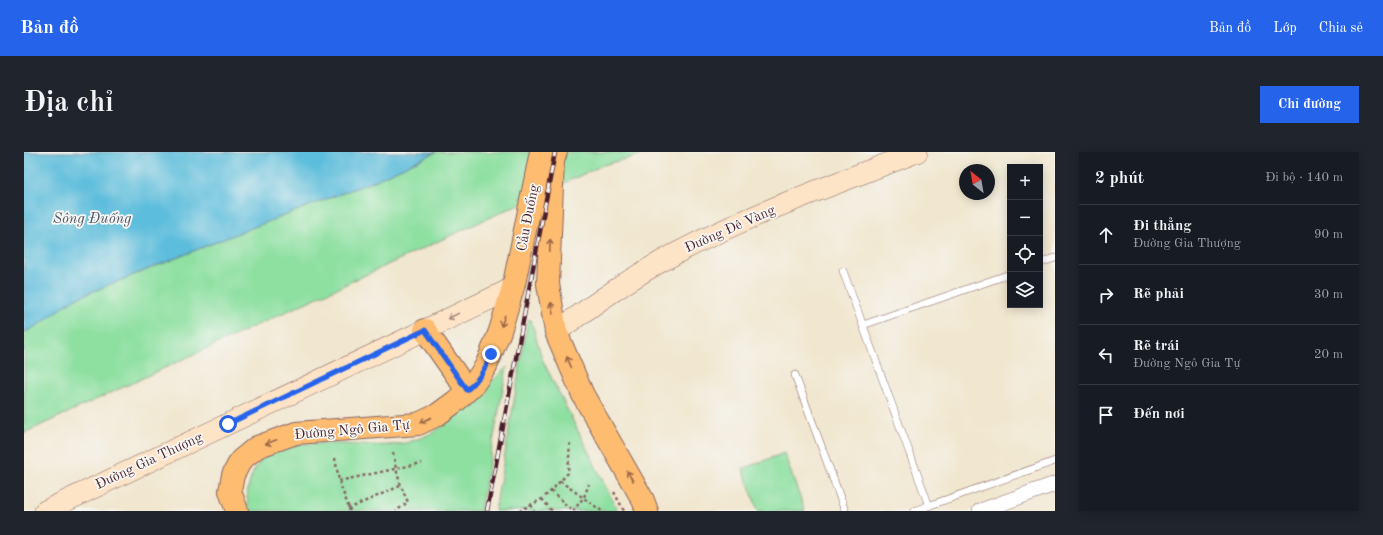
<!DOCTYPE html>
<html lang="vi">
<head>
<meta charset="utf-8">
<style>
  :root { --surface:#171b24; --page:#20242c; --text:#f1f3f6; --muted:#9ea1a6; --line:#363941; --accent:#2563eb }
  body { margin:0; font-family:"Old Standard TT",serif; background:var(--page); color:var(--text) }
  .controls { position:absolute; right:12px; top:12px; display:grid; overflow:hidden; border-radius:0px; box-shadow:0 2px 10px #0003 }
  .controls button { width:36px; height:36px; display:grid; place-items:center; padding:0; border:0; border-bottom:1px solid var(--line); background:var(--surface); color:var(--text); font:20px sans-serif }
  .compass { position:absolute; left:935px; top:12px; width:36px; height:36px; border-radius:50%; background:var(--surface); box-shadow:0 2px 10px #0003; rotate:329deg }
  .stop { position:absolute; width:12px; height:12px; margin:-9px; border:3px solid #2563eb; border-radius:50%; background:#fff }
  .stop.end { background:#2563eb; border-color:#fff; box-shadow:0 1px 4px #0008 }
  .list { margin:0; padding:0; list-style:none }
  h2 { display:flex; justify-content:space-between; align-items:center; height:52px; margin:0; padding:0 16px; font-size:17px }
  h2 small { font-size:13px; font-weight:400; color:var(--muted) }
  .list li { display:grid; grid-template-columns:26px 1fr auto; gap:12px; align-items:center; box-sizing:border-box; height:60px; padding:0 16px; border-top:1px solid var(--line) }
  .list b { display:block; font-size:15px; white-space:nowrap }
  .list p { margin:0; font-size:13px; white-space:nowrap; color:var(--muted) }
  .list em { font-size:13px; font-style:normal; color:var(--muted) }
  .icon { flex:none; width:22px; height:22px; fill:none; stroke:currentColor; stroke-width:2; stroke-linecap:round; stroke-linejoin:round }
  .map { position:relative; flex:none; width:1031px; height:359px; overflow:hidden; border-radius:0px }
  header { display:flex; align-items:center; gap:24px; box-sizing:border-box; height:56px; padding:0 20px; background:var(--accent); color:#fff }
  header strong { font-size:19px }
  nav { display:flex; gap:22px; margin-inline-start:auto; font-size:14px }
  .intro { display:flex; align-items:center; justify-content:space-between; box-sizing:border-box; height:96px; padding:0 24px }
  h1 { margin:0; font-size:28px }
  .button { padding:10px 18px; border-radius:0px; background:var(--accent); color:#fff; font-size:14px; font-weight:700 }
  main { display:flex; gap:24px; padding:0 24px }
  aside { flex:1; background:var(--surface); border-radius:0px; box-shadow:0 2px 10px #0003 }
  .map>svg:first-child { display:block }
  .green { fill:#8ee0a1; stroke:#6c8066 }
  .water { fill:#5dbddc; stroke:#546e84 }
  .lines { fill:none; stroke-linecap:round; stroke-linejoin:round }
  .lane-casing { stroke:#846564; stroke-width:8 }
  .street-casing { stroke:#846564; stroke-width:16 }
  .secondary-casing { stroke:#846564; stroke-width:22 }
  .primary-casing { stroke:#846564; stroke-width:24 }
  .path { stroke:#846564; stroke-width:2.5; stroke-dasharray:3 3; stroke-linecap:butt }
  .lane { stroke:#fff; stroke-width:7 }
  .street { stroke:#fff; stroke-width:15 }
  .secondary { stroke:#fee4c6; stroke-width:21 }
  .primary { stroke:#fdbc70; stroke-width:22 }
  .rail-casing { stroke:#4a1f2b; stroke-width:4.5 }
  .rail { stroke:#f6f6f2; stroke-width:3; stroke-dasharray:9; stroke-linecap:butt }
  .oneway { stroke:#9b664a }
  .oneway2 { stroke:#a48278 }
  .route { stroke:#2563eb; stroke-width:5 }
  .labels { text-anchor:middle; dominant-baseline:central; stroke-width:3.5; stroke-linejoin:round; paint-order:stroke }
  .street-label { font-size:14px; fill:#4a1f2b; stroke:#f6f6f2 }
  .water-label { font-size:15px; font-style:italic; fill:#515669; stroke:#f6f6f2 }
</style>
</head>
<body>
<header>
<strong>Bản đồ</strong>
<nav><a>Bản đồ</a><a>Lớp</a><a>Chia sẻ</a></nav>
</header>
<div class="intro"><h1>Địa chỉ</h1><a class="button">Chỉ đường</a></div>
<main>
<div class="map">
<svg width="1031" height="359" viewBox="0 0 1031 359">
  <rect width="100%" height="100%" fill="#f6f6f2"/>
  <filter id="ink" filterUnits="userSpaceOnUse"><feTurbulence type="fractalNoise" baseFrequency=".025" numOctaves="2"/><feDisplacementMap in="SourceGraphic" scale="8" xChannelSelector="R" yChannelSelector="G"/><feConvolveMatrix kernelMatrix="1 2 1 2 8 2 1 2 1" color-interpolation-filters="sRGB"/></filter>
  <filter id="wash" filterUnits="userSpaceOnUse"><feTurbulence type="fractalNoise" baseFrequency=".012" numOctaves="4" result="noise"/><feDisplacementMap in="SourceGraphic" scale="16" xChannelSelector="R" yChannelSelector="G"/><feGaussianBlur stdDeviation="0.9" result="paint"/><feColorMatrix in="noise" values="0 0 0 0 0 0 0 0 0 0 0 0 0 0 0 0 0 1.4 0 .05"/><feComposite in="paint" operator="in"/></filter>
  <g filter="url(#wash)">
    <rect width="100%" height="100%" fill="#f1e6ce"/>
    <!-- green -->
    <path class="green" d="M 412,0 L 627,0 L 579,13 L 0,281 L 0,181 L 19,170 L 50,147 L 217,80 L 350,29 Z
      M 504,168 L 507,168 L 518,207 L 594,359 L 471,359 Z
      M 483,215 L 456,359 L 225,359 C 222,347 223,338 227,326 C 246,267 344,305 388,289 C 394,287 402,284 408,281 C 415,277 423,270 429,264 C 448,249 465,232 483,215 Z
      M 760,301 L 781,359 L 734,359 L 719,317 Z"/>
    <!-- water -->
    <path class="water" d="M 0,0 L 412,0 L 350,29 L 217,80 L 50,147 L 19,170 L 0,181 Z"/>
  </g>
  <g filter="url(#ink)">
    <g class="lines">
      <!-- lane casing -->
      <g class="lane-casing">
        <path id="lane" d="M 1016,111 L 1031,106
          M 819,119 L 905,354
          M 839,173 L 986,122
          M 771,223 L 821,359
          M 890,359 L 1031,309"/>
      </g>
      <!-- street casing -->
      <g class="street-casing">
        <path id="street" d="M 956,359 L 1031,332"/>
      </g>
      <!-- secondary casing -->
      <g class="secondary-casing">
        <path id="secondary" d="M 532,180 C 570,152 609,124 651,102 C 728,61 812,32 893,0
          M 21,359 L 489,136"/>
      </g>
      <!-- primary casing -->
      <g class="primary-casing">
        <path id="primary" d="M 532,0 L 529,9 L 524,132 L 532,180 L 559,243 L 619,348 L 623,359
          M 401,178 L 443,238
          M 213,359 L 206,339 L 209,323 L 217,308 L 233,295 L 272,281 L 394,272 L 413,263 L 432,249 L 449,233 L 462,214 L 476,179 L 490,132 L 517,0"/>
      </g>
      <!-- path -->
      <path class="path" d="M 369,301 C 372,319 376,334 384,350 L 372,359
        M 311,306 L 315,329 L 326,359
        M 315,329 L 398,311
        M 536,329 L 578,359
        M 527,339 L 549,359
        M 590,340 L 600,359
        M 518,347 L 528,359
        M 507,353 L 510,359
        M 324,357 L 376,334
        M 495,359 L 518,347 L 527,339 L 544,321 L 546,289
        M 549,359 L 560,345 L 565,332"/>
      <!-- lane -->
      <use href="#lane" class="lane"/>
      <!-- street -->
      <use href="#street" class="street"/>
      <!-- secondary -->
      <use href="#secondary" class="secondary"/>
      <!-- primary -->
      <use href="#primary" class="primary"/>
      <!-- rail casing -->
      <g class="rail-casing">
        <path id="rail" d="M 463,359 L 531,0"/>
      </g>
      <!-- rail -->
      <use href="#rail" class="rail"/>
    </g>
    <!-- one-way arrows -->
    <defs><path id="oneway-shaft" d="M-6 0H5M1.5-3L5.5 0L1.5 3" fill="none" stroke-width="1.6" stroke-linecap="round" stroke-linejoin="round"/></defs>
    <g class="oneway">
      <use href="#oneway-shaft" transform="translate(526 93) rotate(-87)"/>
      <use href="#oneway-shaft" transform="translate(528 156) rotate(-99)"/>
      <use href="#oneway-shaft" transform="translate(479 169) rotate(108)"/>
      <use href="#oneway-shaft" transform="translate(545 210) rotate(-113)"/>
      <use href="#oneway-shaft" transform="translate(402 268) rotate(154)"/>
      <use href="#oneway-shaft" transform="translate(247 290) rotate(159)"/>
      <use href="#oneway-shaft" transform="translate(606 324) rotate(-120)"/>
    </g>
    <use class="oneway2" href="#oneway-shaft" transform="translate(429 164) rotate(154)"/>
  </g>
  <g class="lines" filter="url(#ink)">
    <!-- route -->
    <path class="route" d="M 204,272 L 401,178 L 443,238 C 454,229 462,216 467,202"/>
  </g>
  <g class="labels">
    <!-- street labels -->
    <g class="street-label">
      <text transform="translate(504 66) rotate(-79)">Cầu Đuống</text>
      <text transform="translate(706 77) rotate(-24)">Đường Đê Vàng</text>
      <text transform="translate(328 278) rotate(-5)">Đường Ngô Gia Tự</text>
      <text transform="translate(125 309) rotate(-25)">Đường Gia Thượng</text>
    </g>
    <!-- water labels -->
    <g class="water-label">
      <text x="68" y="67">Sông Đuống</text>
    </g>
  </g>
</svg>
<div class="controls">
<button>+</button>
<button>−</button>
<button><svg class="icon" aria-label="locate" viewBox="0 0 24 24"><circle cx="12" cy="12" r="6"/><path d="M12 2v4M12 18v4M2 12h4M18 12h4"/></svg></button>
<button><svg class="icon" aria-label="layers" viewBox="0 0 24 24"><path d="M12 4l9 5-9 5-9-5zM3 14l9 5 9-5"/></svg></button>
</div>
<svg class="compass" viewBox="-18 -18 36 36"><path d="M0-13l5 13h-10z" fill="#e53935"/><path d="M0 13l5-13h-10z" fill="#9ea1a6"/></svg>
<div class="stop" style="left:204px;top:272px"></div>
<div class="stop end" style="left:467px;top:202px"></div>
</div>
<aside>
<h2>2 phút<small>Đi bộ · 140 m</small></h2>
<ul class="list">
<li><svg class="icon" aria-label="ahead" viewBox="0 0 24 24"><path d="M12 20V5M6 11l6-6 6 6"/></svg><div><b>Đi thẳng</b><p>Đường Gia Thượng</p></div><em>90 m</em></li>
<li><svg class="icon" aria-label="right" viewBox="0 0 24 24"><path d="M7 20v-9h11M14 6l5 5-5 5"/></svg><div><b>Rẽ phải</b></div><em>30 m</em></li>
<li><svg class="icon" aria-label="left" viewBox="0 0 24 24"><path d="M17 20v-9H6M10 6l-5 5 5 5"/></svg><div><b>Rẽ trái</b><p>Đường Ngô Gia Tự</p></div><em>20 m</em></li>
<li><svg class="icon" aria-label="arrive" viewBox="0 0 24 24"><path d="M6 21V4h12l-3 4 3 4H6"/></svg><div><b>Đến nơi</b></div></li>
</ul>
</aside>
</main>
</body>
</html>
